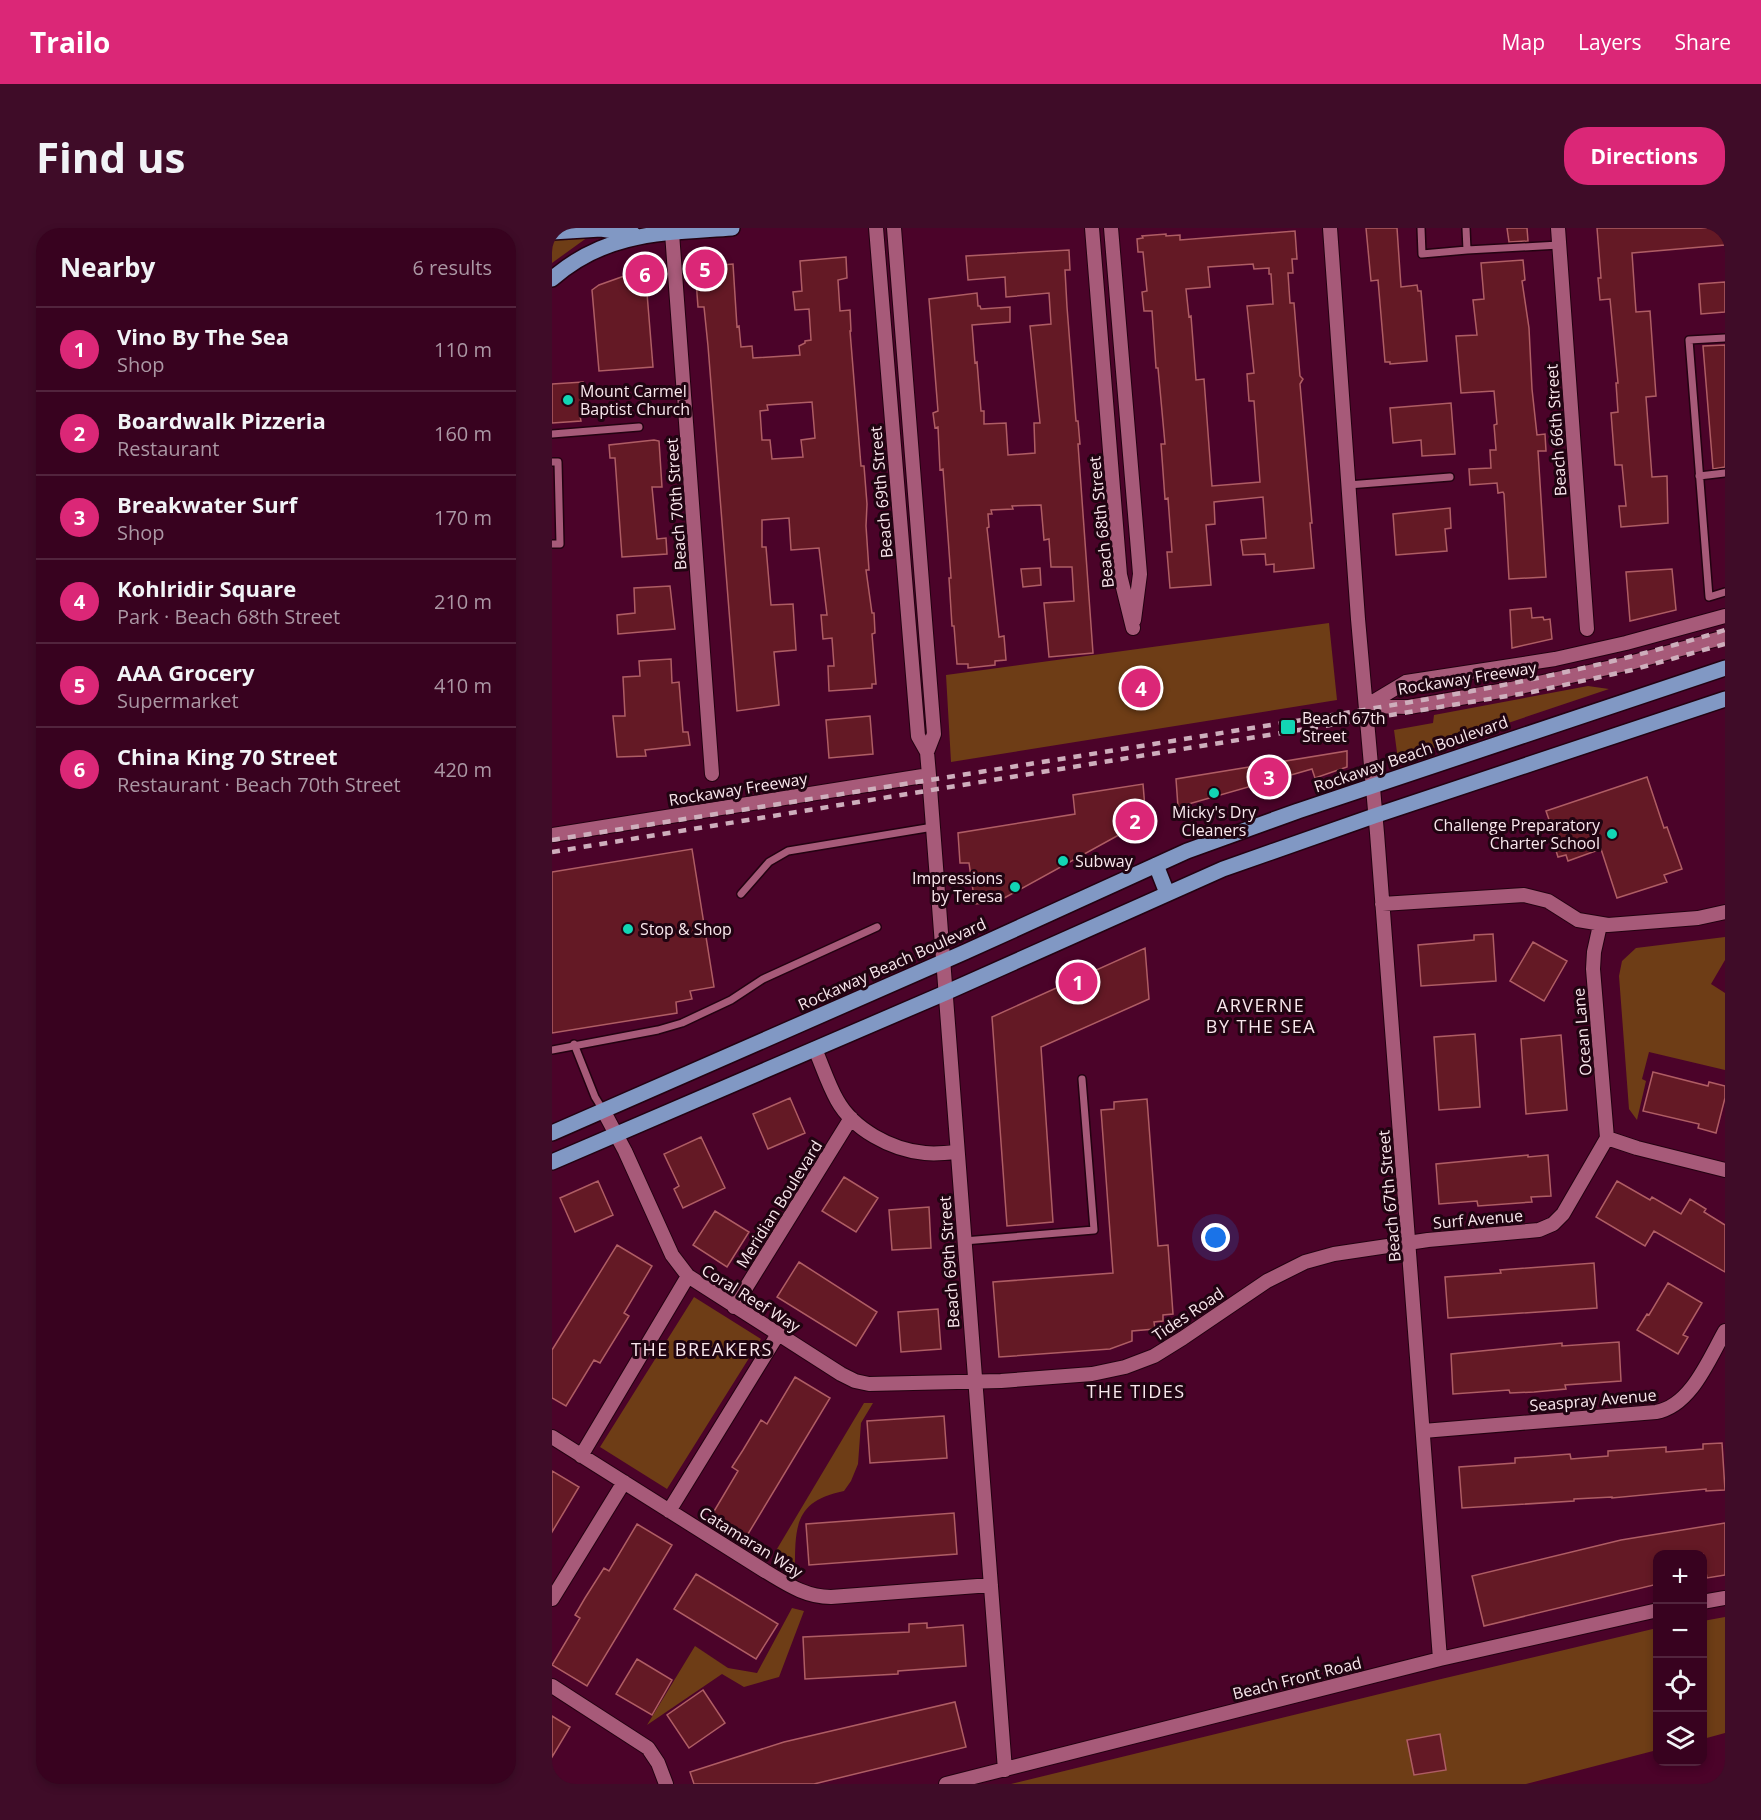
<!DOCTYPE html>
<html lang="en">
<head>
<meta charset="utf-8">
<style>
  :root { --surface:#38021f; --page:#3f0c28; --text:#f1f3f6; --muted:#ab97a4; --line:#52243d; --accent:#db2777 }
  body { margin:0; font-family:"Open Sans",sans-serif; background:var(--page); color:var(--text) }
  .controls { position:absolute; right:18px; bottom:18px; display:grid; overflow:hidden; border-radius:12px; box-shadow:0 3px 9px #0003 }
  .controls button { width:54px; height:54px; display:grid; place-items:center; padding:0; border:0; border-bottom:2px solid var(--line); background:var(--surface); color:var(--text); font:30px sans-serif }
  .you { position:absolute; left:664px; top:1010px; width:21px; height:21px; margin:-15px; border:4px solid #fff; border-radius:50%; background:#1a73e8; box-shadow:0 0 0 9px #1a73e833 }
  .badge { display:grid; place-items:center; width:39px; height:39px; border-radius:50%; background:var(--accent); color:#fff; font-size:20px; font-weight:700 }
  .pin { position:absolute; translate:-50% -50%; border:3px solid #fff; box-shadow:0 2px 6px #0006 }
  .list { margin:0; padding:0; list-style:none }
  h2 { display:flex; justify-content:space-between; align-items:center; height:78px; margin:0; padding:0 24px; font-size:26px }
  h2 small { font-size:20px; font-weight:400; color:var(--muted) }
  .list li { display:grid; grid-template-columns:39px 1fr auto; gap:18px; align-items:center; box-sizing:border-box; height:84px; padding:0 24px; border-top:2px solid var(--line) }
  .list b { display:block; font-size:22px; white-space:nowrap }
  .list p { margin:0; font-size:20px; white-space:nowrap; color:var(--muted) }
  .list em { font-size:20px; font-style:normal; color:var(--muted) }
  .icon { flex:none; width:33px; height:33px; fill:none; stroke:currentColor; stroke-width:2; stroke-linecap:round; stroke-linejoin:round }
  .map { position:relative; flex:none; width:1173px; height:1556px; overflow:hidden; border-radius:24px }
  header { display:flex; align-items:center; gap:36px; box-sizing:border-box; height:84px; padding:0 30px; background:var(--accent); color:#fff }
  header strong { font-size:28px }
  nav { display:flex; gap:33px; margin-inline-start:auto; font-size:21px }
  .intro { display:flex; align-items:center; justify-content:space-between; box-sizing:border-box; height:144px; padding:0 36px }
  h1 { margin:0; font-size:42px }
  .button { padding:15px 27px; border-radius:24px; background:var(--accent); color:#fff; font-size:21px; font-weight:700 }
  main { display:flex; gap:36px; padding:0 36px }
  aside { flex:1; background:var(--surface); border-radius:24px; box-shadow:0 3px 9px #0003 }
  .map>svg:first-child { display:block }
  .green { fill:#6e3d16 }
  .building { fill:#641925; stroke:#af5d64; stroke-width:1.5; fill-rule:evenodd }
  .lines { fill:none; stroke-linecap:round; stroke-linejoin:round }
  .lane-casing { stroke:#230211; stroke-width:10 }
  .street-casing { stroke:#230211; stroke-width:16 }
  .primary-casing { stroke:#230211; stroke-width:18 }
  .lane { stroke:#a75a79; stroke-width:7 }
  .street { stroke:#a75a79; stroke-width:14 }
  .primary { stroke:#8198c4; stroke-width:15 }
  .rail { stroke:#ceaebc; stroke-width:4.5; stroke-dasharray:8 8; stroke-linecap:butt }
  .poi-dot { fill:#12d5b4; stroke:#200411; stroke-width:2 }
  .labels { text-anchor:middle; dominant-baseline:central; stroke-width:6; stroke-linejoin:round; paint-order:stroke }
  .poi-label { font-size:16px; fill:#f9e7ed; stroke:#200411; text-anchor:start }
  .street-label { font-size:16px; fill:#f9e7ed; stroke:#200411 }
  .neighbourhood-label { font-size:18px; letter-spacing:1.5px; fill:#f9e7ed; stroke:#200411 }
</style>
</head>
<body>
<header>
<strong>Trailo</strong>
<nav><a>Map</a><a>Layers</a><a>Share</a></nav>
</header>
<div class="intro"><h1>Find us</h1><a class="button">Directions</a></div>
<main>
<aside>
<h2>Nearby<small>6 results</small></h2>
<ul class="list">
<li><span class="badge">1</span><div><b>Vino By The Sea</b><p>Shop</p></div><em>110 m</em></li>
<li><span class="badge">2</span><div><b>Boardwalk Pizzeria</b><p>Restaurant</p></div><em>160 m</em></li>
<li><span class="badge">3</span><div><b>Breakwater Surf</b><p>Shop</p></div><em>170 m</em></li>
<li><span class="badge">4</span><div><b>Kohlridir Square</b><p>Park · Beach 68th Street</p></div><em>210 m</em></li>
<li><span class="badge">5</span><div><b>AAA Grocery</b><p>Supermarket</p></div><em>410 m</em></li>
<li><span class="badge">6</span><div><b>China King 70 Street</b><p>Restaurant · Beach 70th Street</p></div><em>420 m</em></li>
</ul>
</aside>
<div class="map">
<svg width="1173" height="1556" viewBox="0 0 1173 1556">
  <rect width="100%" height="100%" fill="#4b0329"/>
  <!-- green -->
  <path class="green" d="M 36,9 L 0,35 L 0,12 Z
    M 777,395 L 785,472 L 399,534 L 394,447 Z
    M 1036,458 L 1057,461 L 846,532 L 842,502 L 881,495 L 882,487 Z
    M 1173,709 L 1173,732 L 1159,756 L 1173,765 L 1173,842 L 1097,824 L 1090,851 L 1094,853 L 1085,892 L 1077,881 L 1067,748 L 1070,733 L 1084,720 Z
    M 142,1069 L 209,1111 L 115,1261 L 48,1219 Z
    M 312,1175 L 321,1175 L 309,1195 L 306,1236 L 299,1253 L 292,1263 C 244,1273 243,1296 243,1340 L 222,1326 Z
    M 240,1380 L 252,1383 L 227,1449 L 192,1459 L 170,1446 L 95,1497 L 143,1418 L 176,1440 L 205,1445 Z
    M 1173,1389 L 1173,1505 L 1151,1511 L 1151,1393 Z
    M 1105,1400 L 1105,1522 L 974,1556 L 459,1556 L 885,1452 Z"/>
  <!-- building -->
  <path class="building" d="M 814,0 L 845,0 L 849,59 L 865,57 L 866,63 L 869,63 L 875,133 L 838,136 L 838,134 L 833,134 L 826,52 L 819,53 Z
    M 955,0 L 975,0 L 976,13 L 957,14 Z
    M 1045,0 L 1173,0 L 1173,17 L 1080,25 L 1084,84 L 1098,83 L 1104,168 L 1094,169 L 1100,249 L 1115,248 L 1116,295 L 1069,299 L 1067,278 L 1074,278 L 1070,237 L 1063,237 L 1059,185 L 1066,184 L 1064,155 L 1066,155 L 1058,71 L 1048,72 L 1046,50 L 1049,50 Z
    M 743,3 L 745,31 L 740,31 L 741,45 L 736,45 L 738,75 L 742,75 L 748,148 L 751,151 L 748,156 L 760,295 L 758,295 L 762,340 L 722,344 L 722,336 L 714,337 L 713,326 L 691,327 L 689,312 L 714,310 L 711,269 L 662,274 L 663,296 L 654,297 L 659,357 L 618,360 L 615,324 L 620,324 L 616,270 L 613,271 L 609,216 L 613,216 L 606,140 L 604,140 L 600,83 L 592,83 L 590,64 L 595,63 L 591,24 L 586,24 L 585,11 L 591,10 L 590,8 L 614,6 L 614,8 L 628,7 L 628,12 ZM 701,36 L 702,41 L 717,40 L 717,46 L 719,46 L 721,76 L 695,78 L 702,145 L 695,146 L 697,173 L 702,173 L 708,254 L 660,258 L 652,151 L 644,152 L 639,88 L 637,89 L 634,61 L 658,59 L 656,39 Z
    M 517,22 L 518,42 L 513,42 L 515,79 L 524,193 L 526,193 L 528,216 L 526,216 L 541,425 L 497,429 L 492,375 L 522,373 L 520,339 L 499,339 L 497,311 L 492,312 L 489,277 L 460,278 L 461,281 L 439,282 L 440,286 L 436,286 L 437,299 L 435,300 L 447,409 L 452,408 L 454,432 L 443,433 L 443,437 L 416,440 L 416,436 L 405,436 L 402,398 L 400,398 L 397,350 L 399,350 L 391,241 L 388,242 L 386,199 L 383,200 L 381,185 L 386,183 L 377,71 L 425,65 L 426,78 L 428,78 L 429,81 L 458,79 L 458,94 L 420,97 L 423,135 L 425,134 L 429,183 L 432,183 L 432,196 L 454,195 L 456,227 L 483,225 L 482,195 L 488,195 L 478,98 L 499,96 L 497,65 L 454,69 L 453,49 L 416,52 L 414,28 Z
    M 294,29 L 295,50 L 286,52 L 288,83 L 298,82 L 299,103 L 298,103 L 309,238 L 312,238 L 315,276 L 314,298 L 317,342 L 314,342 L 320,385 L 322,385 L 323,405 L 320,406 L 324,456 L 320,456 L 320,460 L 277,463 L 276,438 L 282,438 L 280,410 L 271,411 L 269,387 L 275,387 L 267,320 L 239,322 L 237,290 L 210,292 L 210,319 L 214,319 L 219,377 L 241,376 L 244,422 L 222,424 L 227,477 L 185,483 L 156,118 L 152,79 L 146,79 L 143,39 L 181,36 L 185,99 L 187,98 L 189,119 L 200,118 L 201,130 L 248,127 L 247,118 L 253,115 L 253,113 L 259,112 L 257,81 L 243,82 L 241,64 L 250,63 L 248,33 ZM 260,174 L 263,210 L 249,212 L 251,229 L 220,231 L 218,212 L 210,212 L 208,183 L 216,182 L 215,177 Z
    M 971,32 L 973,52 L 970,53 L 977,100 L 980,161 L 985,207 L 993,206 L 994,223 L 986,223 L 994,349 L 957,351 L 952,266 L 951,264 L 946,265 L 945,255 L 918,257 L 917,241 L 939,240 L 938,222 L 944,222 L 942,197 L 945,196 L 942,163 L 909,165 L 904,108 L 925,107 L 921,72 L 932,71 L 929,35 Z
    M 99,42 L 101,64 L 95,65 L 101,139 L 47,143 L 40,62 L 47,57 L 75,47 Z
    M 1173,54 L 1173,84 L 1149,86 L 1147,56 Z
    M 1173,117 L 1173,239 L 1161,241 L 1151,118 Z
    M 31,154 L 33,187 L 28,188 L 29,193 L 0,195 L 0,156 Z
    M 899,175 L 903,226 L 870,228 L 869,212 L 841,215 L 838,180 Z
    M 102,212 L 107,213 L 110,259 L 100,259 L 105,311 L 114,310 L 115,326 L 70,329 L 63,230 L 58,230 L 57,217 Z
    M 898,280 L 899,300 L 893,301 L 895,323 L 844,327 L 841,286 Z
    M 488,340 L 489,357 L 471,359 L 469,341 Z
    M 1120,341 L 1124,382 L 1078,393 L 1074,344 Z
    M 118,358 L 123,401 L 66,406 L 65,387 L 83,385 L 82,360 Z
    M 979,380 L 980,390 L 991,389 L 992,392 L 998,391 L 1000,411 L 960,420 L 958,382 Z
    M 119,431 L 120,455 L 127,454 L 131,504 L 136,504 L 138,517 L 93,522 L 94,528 L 65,529 L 61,488 L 73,488 L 71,449 L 88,448 L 87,433 Z
    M 318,488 L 321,526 L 277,530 L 274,492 Z
    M 795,523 L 795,539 L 763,550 L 760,541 L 626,579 L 624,551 Z
    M 1095,549 L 1112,600 L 1115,599 L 1130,641 L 1112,647 L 1115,654 L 1065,670 L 1049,621 L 1016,633 L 1014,627 L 1006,629 L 1001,613 L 1004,612 L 994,583 Z
    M 591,556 L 594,592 L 445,674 L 423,676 L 417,635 L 408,635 L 406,605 L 523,586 L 521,567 Z
    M 140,621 L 162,759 L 138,763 L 140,771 L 124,774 L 125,785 L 0,805 L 0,644 Z
    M 941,706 L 944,753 L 869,758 L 866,717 L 922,712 L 922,707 Z
    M 981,714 L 1015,733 L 992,773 L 958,753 Z
    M 593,720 L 597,771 L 489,819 L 501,994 L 455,998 L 440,789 Z
    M 923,806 L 928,879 L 887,882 L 882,809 Z
    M 1009,807 L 1015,882 L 974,886 L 969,811 Z
    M 1101,844 L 1156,858 L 1157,854 L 1173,858 L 1173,870 L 1164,905 L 1146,900 L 1147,896 L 1091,883 Z
    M 238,870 L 253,905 L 216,921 L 201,886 Z
    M 595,871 L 606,1018 L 616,1017 L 621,1086 L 611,1087 L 611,1093 L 602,1094 L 603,1101 L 580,1103 L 580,1113 L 558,1121 L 447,1129 L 441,1054 L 561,1045 L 549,882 L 562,881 L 562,874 Z
    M 149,909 L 173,960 L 131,980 L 122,961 L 127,958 L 112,926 Z
    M 976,927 L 976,929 L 996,927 L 999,968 L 979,969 L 980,974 L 926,978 L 925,973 L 887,976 L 884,936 Z
    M 292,949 L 326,970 L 304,1004 L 270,983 Z
    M 46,953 L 61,987 L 23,1004 L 8,970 Z
    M 1065,953 L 1098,972 L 1100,969 L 1129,986 L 1138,971 L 1154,981 L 1152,984 L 1173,997 L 1173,1044 L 1102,1003 L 1093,1018 L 1044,989 Z
    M 377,979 L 379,1020 L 340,1022 L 337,982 Z
    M 163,983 L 197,1004 L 175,1039 L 141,1017 Z
    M 65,1017 L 100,1038 L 72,1085 L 77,1088 L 48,1135 L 42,1132 L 14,1178 L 0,1170 L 0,1122 Z
    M 247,1034 L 325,1084 L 304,1118 L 225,1069 Z
    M 1042,1035 L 1045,1080 L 896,1090 L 893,1049 L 949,1045 L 948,1042 Z
    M 1116,1055 L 1150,1075 L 1131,1107 L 1136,1109 L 1126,1126 L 1085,1102 L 1095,1086 L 1097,1087 Z
    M 386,1081 L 389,1121 L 349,1124 L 346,1084 Z
    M 1067,1114 L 1069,1153 L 1013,1157 L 1014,1161 L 982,1164 L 958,1165 L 957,1162 L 901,1166 L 899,1126 L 1010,1115 L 1010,1118 Z
    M 243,1149 L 278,1170 L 193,1311 L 158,1290 L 186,1243 L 180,1239 L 191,1222 L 209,1192 L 215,1196 Z
    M 392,1188 L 395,1230 L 318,1235 L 315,1193 Z
    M 1170,1215 L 1173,1262 L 1154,1263 L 1154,1261 L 1060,1270 L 1060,1269 L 1022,1271 L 1022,1273 L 910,1280 L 907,1239 L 963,1235 L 963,1230 L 993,1228 L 1018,1226 L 1019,1231 L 1056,1228 L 1056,1223 L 1114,1219 L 1114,1224 L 1151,1221 L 1151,1216 Z
    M 0,1243 L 27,1259 L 0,1304 Z
    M 402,1285 L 405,1326 L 257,1337 L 254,1296 Z
    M 1173,1295 L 1173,1347 L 1155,1350 L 1151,1326 L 1106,1326 L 1106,1356 L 932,1398 L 920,1348 L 1069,1312 Z
    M 85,1296 L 120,1317 L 35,1458 L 0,1437 L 28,1390 L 23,1387 L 33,1370 L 52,1340 L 57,1343 Z
    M 144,1346 L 226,1396 L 204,1431 L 122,1381 Z
    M 375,1395 L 375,1400 L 411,1397 L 414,1438 L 346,1443 L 346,1446 L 253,1451 L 251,1409 L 357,1404 L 357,1396 Z
    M 85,1431 L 120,1452 L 100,1487 L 64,1466 Z
    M 151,1462 L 173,1495 L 137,1520 L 115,1487 Z
    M 403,1474 L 414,1519 L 262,1556 L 142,1556 L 138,1544 L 232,1514 Z
    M 0,1488 L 18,1499 L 0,1529 Z
    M 888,1506 L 894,1542 L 862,1547 L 855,1512 Z"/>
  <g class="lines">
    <!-- lane casing -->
    <g class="lane-casing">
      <path id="lane" d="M 869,0 L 870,26 L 915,22
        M 914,0 L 915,22 L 1007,17
        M 1173,110 L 1137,112 L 1157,369 L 1173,364
        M 0,206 L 87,199
        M 0,234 L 6,234 L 8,316 L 0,316
        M 1147,248 L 1173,245
        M 796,257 L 898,249
        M 189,666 L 217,634 L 236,623 L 381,599
        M 22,816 L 43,869 L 51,882
        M 0,822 L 106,802 L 130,795 L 179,772 L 211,751 L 325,699
        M 412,1013 L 542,1002 L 530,851"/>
    </g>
    <!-- street casing -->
    <g class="street-casing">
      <path id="street" d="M 324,0 L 366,508 L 375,524
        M 342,0 L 382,506 L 375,524 L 377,547 L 453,1542
        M 540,0 L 568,347 L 581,400
        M 559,0 L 588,346 L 582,392
        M 778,0 L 806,391 L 825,605 L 888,1431
        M 1006,0 L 1035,401
        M 120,5 L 160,546
        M 814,478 L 854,454 L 1003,431 L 1074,415 L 1173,388
        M 814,478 L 857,479 L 959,461 L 1074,436 L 1173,409
        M 0,607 L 377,547
        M 830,676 L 972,667 L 996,673 L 1026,692 L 1056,697 L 1146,690 L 1173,684
        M 1048,697 L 1042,724 L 1041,741 L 1055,910
        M 263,821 C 270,837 276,856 285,872 C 301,901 339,922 373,925 C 383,926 395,925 405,924
        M 51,882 L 73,923 L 120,1027 L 136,1048 L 289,1146 L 303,1153 L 317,1156 L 449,1153 L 540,1146 L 573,1139 L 602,1128 L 631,1110 L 715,1053 L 753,1034 L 782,1026 L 876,1012 L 987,1002 L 1001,996 L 1011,986 L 1055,910
        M 1055,910 L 1085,920 L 1173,942
        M 182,1079 L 299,890
        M 871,1203 L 1104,1184 C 1139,1178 1157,1131 1173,1103
        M 0,1209 L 213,1343 C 235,1356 253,1369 279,1369 L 439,1357
        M 29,1228 L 136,1048
        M 117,1283 L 226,1106
        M 0,1371 L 72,1254
        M 1150,1374 L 1173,1370
        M 0,1458 L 96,1520 L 106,1535 L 114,1556
        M 394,1556 L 888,1431 L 1106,1382"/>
    </g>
    <!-- primary casing -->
    <g class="primary-casing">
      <path id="primary" d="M 0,4 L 49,1 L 81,6
        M 0,51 C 54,3 112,5 180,0
        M 604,637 L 615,665
        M 0,905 L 413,724 L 635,623 L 746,583 L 1173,440
        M 0,934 L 393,765 L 671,641 L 822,588 L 1173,471"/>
    </g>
    <!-- lane -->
    <use href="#lane" class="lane"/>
    <!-- street -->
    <use href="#street" class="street"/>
    <!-- primary -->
    <use href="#primary" class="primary"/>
    <!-- rail -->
    <path class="rail" d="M 0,612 C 221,577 442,542 663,506 C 834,478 1007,454 1173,402
      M 0,624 L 980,464 L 1080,442 L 1173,416"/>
  </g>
  <!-- markers -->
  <g class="poi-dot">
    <circle cx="16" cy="172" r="6"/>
    <rect x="728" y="491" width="16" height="16" rx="3"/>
    <circle cx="662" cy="565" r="6"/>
    <circle cx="1060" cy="606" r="6"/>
    <circle cx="511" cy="633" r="6"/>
    <circle cx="463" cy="659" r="6"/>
    <circle cx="76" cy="701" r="6"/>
  </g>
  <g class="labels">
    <!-- poi labels -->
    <g class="poi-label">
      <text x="28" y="163">Mount Carmel<tspan x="28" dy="18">Baptist Church</tspan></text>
      <text x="750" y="490">Beach 67th<tspan x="750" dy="18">Street</tspan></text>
      <text x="662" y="584" text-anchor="middle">Micky's Dry<tspan x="662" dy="18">Cleaners</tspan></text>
      <text x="1048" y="597" text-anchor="end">Challenge Preparatory<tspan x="1048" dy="18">Charter School</tspan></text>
      <text x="523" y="633">Subway</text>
      <text x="451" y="650" text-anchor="end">Impressions<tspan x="451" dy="18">by Teresa</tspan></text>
      <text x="88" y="701">Stop &amp; Shop</text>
    </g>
    <!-- street labels -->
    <g class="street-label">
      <text transform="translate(1004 202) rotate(-94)">Beach 66th Street</text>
      <text transform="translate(329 264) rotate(-95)">Beach 69th Street</text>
      <text transform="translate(124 276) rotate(-94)">Beach 70th Street</text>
      <text transform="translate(549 294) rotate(-96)">Beach 68th Street</text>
      <text transform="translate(915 450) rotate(-9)">Rockaway Freeway</text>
      <text transform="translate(859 526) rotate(-19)">Rockaway Beach Boulevard</text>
      <text transform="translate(186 561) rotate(-9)">Rockaway Freeway</text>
      <text transform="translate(340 736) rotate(-24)">Rockaway Beach Boulevard</text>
      <text transform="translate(1030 804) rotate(-95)">Ocean Lane</text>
      <text transform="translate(837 968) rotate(-95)">Beach 67th Street</text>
      <text transform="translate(227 976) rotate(-58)">Meridian Boulevard</text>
      <text transform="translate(926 991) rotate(-5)">Surf Avenue</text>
      <text transform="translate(397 1034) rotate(-94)">Beach 69th Street</text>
      <text transform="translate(199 1070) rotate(32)">Coral Reef Way</text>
      <text transform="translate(636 1086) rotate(-34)">Tides Road</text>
      <text transform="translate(1041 1172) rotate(-5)">Seaspray Avenue</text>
      <text transform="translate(199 1314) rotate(32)">Catamaran Way</text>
      <text transform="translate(745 1450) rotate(-14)">Beach Front Road</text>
    </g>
    <!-- neighbourhood labels -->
    <g class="neighbourhood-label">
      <text x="709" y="777">ARVERNE<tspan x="709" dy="21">BY THE SEA</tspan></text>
      <text x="150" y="1121">THE BREAKERS</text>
      <text x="584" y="1163">THE TIDES</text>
    </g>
  </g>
</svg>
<div class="controls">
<button>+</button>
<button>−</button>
<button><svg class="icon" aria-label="locate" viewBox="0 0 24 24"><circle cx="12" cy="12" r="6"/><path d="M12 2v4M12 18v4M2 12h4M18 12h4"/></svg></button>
<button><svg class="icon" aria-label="layers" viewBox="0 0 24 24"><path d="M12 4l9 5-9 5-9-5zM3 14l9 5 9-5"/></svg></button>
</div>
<div class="you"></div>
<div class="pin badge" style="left:526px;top:754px">1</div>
<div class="pin badge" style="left:583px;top:593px">2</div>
<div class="pin badge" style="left:717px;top:549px">3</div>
<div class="pin badge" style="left:589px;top:460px">4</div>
<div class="pin badge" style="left:153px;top:41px">5</div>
<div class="pin badge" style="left:93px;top:46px">6</div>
</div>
</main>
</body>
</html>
